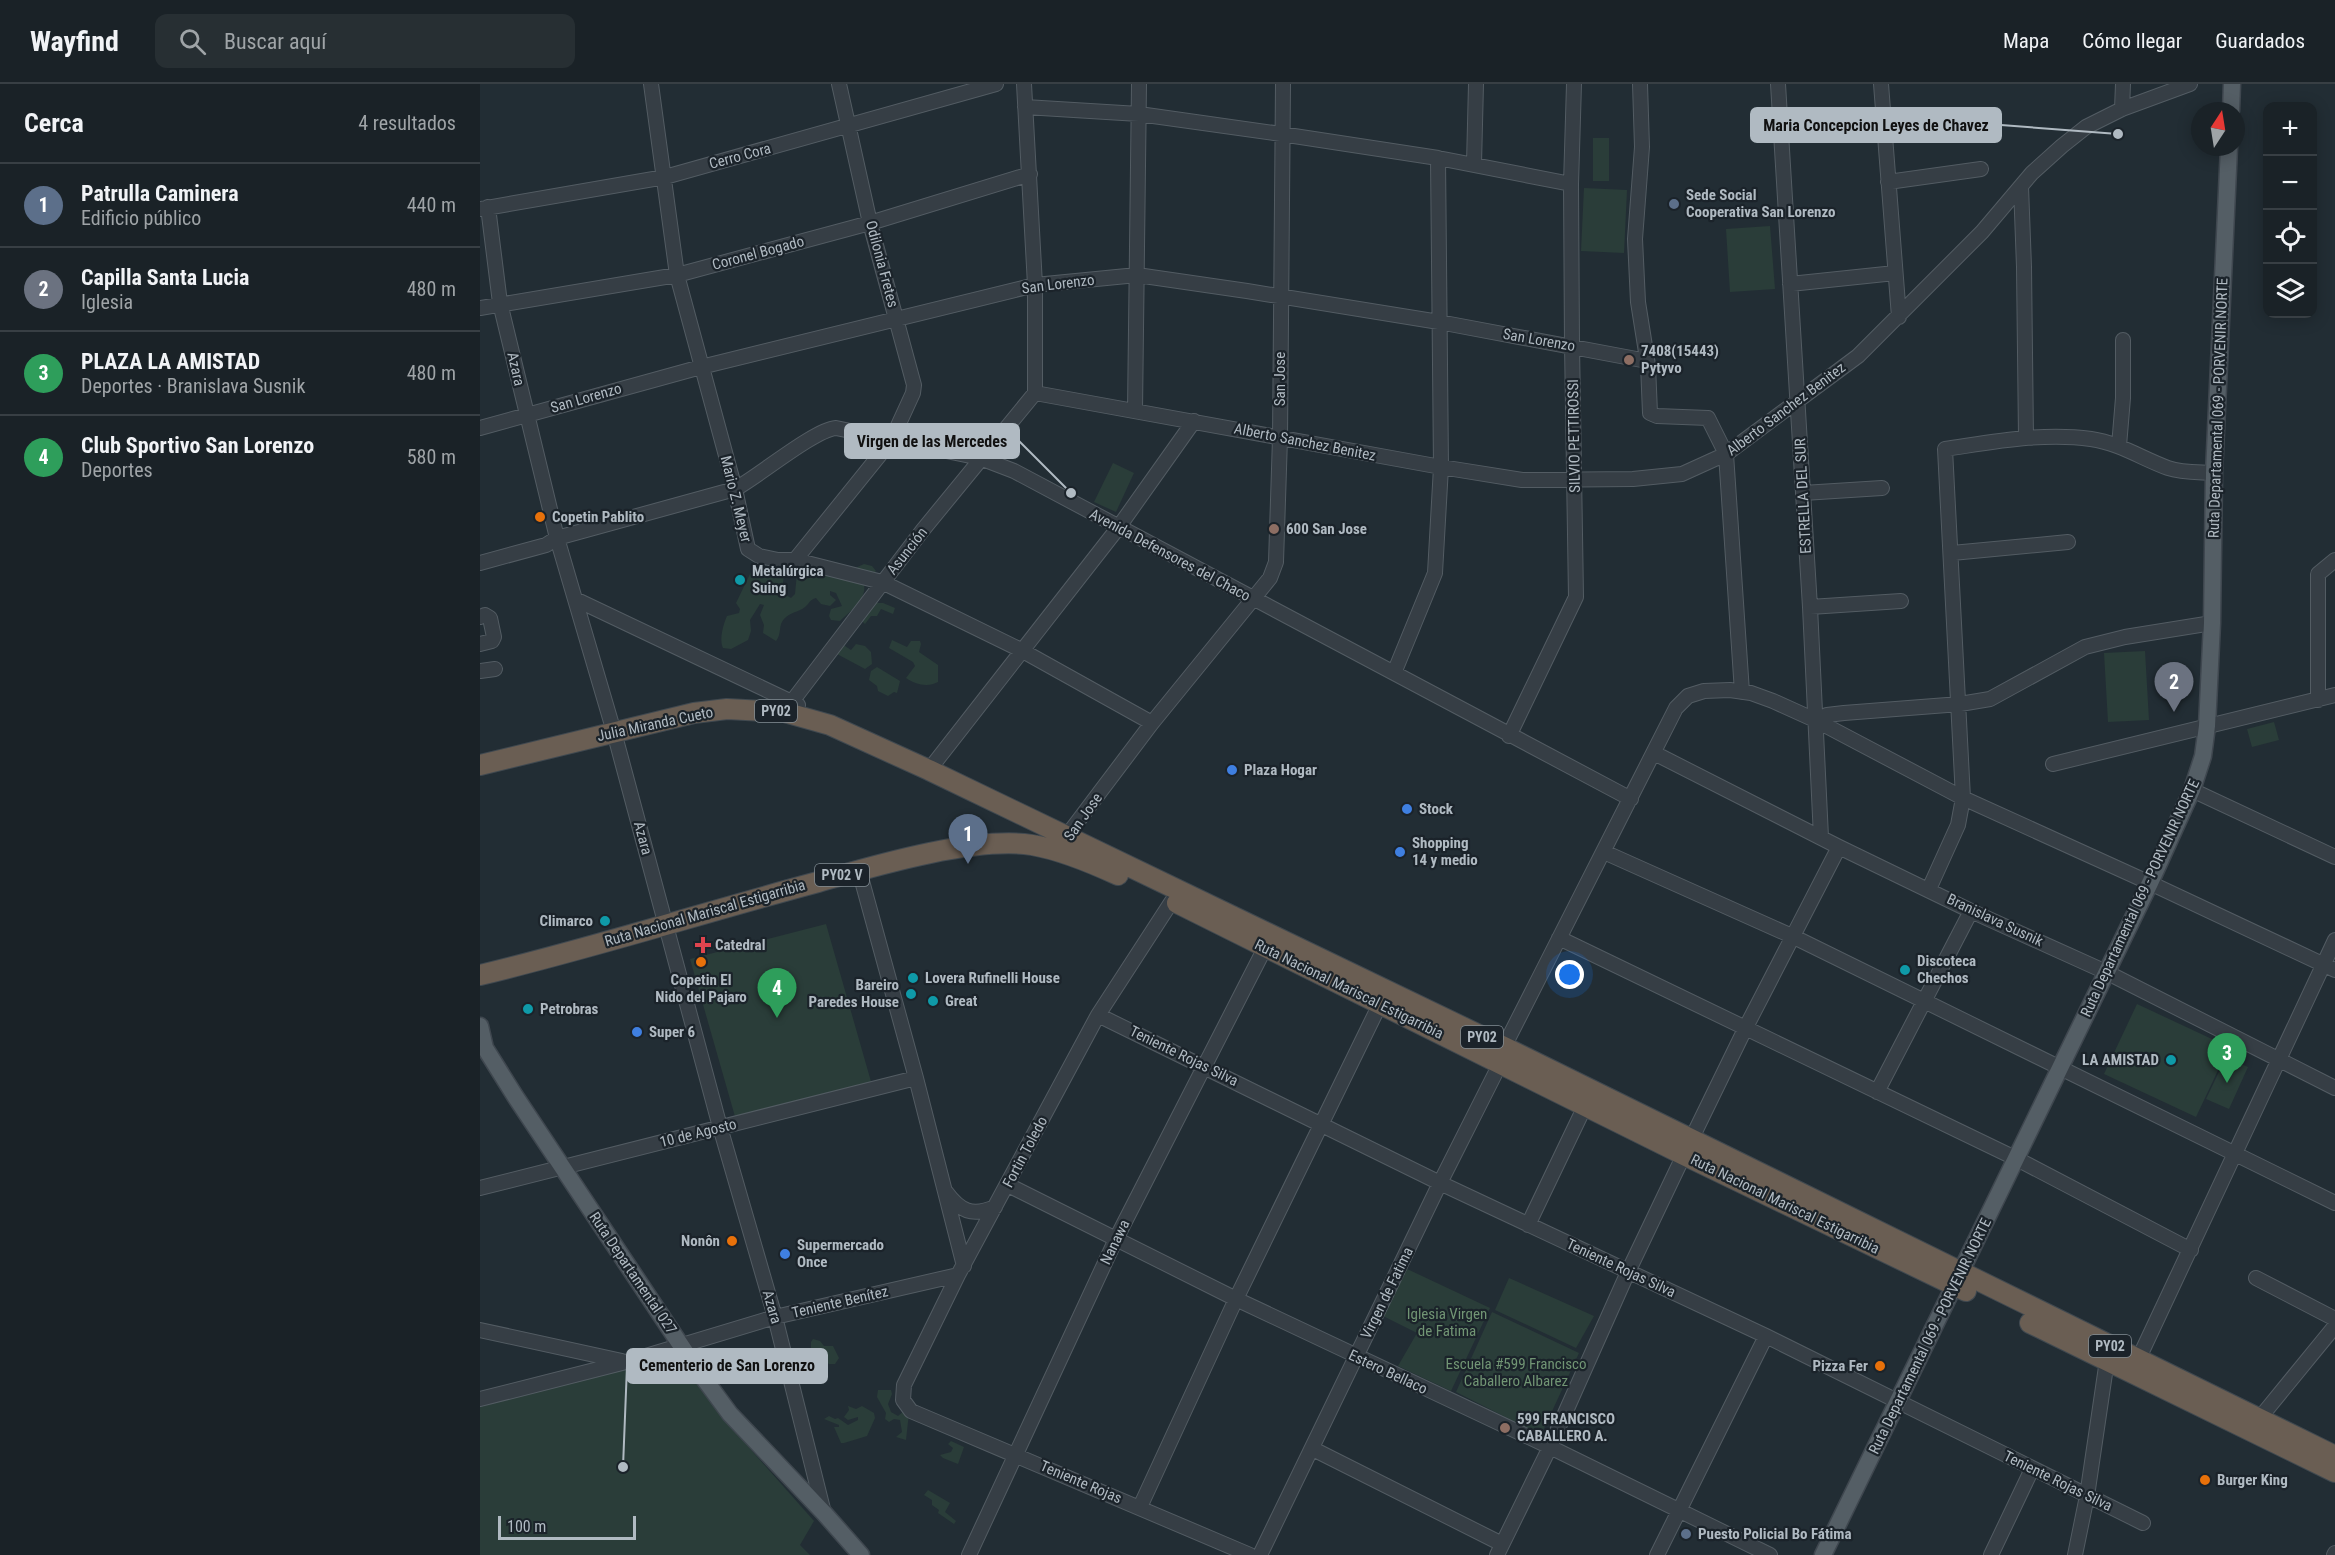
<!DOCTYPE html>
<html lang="es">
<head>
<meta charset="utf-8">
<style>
  :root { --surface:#1a2227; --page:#272f33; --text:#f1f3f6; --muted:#9fa4a7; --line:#383f44; --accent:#8cbfeb }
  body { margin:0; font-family:"Roboto Condensed",sans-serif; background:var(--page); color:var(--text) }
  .controls { position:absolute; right:18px; top:18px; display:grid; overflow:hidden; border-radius:12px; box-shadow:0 3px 15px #0003 }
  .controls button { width:54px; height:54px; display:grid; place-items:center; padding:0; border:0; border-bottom:2px solid var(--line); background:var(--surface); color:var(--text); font:30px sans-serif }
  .compass { position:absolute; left:1711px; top:18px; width:54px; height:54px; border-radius:50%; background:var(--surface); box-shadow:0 3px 15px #0003; rotate:12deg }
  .scale { position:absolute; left:18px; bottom:15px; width:138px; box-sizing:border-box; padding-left:6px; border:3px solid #b0bac2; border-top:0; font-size:16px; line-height:21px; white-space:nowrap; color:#b0bac2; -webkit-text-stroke:4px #1b232a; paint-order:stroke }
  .you { position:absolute; left:1090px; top:891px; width:21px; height:21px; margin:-15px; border:4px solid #fff; border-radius:50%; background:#1a73e8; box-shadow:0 0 0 9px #1a73e833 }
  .badge { display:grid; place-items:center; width:39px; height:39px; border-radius:50%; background:var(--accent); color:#fff; font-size:20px; font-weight:700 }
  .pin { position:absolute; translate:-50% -50px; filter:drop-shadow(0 2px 3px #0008) }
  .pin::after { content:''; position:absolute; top:32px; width:21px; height:18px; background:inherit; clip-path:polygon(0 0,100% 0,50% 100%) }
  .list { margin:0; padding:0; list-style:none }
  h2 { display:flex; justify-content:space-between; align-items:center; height:78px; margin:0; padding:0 24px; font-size:26px }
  h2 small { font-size:20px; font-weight:400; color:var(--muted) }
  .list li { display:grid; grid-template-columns:39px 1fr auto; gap:18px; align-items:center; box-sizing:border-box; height:84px; padding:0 24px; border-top:2px solid var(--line) }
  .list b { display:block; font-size:22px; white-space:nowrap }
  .list p { margin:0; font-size:20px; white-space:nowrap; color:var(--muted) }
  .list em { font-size:20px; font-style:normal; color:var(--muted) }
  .icon { flex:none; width:33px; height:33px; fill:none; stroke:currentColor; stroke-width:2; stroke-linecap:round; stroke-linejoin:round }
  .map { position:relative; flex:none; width:1855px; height:1471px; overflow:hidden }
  header { display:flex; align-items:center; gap:36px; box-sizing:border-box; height:84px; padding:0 30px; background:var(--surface); border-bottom:2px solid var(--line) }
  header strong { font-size:28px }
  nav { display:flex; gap:33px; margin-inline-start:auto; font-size:21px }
  .search { width:420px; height:54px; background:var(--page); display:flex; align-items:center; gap:15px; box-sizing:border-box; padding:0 21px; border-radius:12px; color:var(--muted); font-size:22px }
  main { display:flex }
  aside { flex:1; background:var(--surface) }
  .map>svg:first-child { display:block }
  .green { fill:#2a3d39 }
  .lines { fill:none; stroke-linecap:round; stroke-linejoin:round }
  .minor-casing { stroke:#535c63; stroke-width:16 }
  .major-casing { stroke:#3f474f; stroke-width:19 }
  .highway-casing { stroke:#404950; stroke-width:22 }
  .minor { stroke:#363e45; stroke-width:14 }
  .major { stroke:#545e65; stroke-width:16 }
  .highway { stroke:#6a5e53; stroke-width:20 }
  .service-dot { fill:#5c6f8a; stroke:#1b232a; stroke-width:2 }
  .education-dot { fill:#8d6e63; stroke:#1b232a; stroke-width:2 }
  .food-dot { fill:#e8710a; stroke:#1b232a; stroke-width:2 }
  .culture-dot { fill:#0f9aa8; stroke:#1b232a; stroke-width:2 }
  .shop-dot { fill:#3f7fe0; stroke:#1b232a; stroke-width:2 }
  .health-dot { fill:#e0444e; stroke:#1b232a; stroke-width:2 }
  .labels { text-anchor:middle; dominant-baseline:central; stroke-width:4.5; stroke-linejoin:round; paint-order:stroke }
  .shield { fill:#1b232a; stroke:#838d94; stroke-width:1.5 }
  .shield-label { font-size:14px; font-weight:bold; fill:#b0bac2 }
  .street-label { font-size:15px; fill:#b0bac2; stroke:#1b232a }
  .poi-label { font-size:15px; font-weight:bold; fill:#b0bac2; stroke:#1b232a; text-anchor:start }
  .park-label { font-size:15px; fill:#719574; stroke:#1b232a }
  .leader { fill:none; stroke:#b0bac2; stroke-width:2 }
  .callout-dot { fill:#b0bac2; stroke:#1b232a; stroke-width:2 }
  .callout { fill:#b0bac2; stroke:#b0bac2; stroke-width:2 }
  .callout-label { font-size:16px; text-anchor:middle; font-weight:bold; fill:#111 }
</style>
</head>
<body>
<header>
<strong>Wayfind</strong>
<div class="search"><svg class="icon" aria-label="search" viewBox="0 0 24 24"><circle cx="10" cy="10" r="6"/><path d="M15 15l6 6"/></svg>Buscar aquí</div>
<nav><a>Mapa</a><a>Cómo llegar</a><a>Guardados</a></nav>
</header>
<main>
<aside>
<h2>Cerca<small>4 resultados</small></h2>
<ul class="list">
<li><span class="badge" style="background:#5c6f8a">1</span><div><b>Patrulla Caminera</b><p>Edificio público</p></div><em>440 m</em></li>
<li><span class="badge" style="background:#6b7280">2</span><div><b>Capilla Santa Lucia</b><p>Iglesia</p></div><em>480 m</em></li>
<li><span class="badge" style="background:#2e9e5b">3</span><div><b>PLAZA LA AMISTAD</b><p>Deportes · Branislava Susnik</p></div><em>480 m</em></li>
<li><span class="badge" style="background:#2e9e5b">4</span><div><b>Club Sportivo San Lorenzo</b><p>Deportes</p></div><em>580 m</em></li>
</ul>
</aside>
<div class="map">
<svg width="1855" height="1471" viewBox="0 0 1855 1471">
  <rect width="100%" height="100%" fill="#222d34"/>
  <!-- green -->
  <path class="green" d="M 1113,54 L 1129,54 L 1129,97 L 1113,97 Z
    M 1104,104 L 1147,106 L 1144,169 L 1101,167 Z
    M 1290,142 L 1295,205 L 1250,208 L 1246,145 Z
    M 633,379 L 654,389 L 636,428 L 614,418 Z
    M 384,480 L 392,482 L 396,487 L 384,500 C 387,516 370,527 360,537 L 351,536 L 349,532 L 351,525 L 362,522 L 356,509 L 350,507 L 350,511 L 356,516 L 350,522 L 341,520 L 336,514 C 329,516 330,519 325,523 C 319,528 310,528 304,535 C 298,541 302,550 296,557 L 283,549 L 284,541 L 280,531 L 284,521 L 280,520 L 270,536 L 271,547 L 268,556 L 251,565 L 243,564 C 239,556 243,541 247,532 L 259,529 L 260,525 L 256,519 L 271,488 L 274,486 L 287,487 L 293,482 L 305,486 L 303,498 L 304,510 L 311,514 L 315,510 L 317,489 L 328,483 L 368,497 L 377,495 L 373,485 Z
    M 395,519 L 403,519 L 415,524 L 413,530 L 401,525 L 397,532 L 391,532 L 385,540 L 382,537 Z
    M 412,556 L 427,563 L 431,557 L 440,557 L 441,560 L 439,568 L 458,581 L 458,598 C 447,604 435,600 426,594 L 435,582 L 433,578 L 409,564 Z
    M 362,560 L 371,566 L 376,560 L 385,562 L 391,568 L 392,580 L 385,585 L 357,570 Z
    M 1665,567 L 1669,636 L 1628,638 L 1624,569 Z
    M 397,583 L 420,597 L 417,609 L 414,608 L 408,612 L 398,607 L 397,602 L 389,596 L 391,587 Z
    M 1794,638 L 1799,656 L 1772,663 L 1767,645 Z
    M 346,840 L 392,1001 L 256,1036 L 210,875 Z
    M 1657,920 L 1749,963 L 1716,1033 L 1624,990 Z
    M 1746,973 L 1768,983 L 1749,1025 L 1726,1015 Z
    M 925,1184 L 1010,1224 L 971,1307 L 918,1282 L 937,1249 L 903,1232 Z
    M 1029,1194 L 1114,1232 L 1096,1264 L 1015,1226 Z
    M 1012,1228 L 1099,1269 L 1061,1351 L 976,1308 Z
    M 333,1255 L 340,1257 L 344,1262 L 353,1262 L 359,1274 L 355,1280 L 349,1280 L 331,1265 L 331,1258 Z
    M 195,1269 L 243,1334 L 334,1437 L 320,1461 L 330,1471 L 0,1471 L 0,1323 Z
    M 398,1306 L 411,1306 L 412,1310 L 408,1320 L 411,1328 L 418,1332 L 425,1326 L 429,1329 L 426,1356 L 416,1353 L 422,1348 L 420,1336 L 414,1335 L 409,1338 L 405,1335 L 406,1329 L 397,1313 Z
    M 368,1322 L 376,1325 L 382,1322 L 394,1329 L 395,1334 L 387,1352 L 364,1359 L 361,1359 L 354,1343 L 359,1343 L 359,1341 L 344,1335 L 349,1332 L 355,1335 L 358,1334 L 368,1341 L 378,1336 L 378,1333 L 368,1336 L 364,1333 L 369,1326 Z
    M 471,1357 L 484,1363 L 478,1380 L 463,1374 L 460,1371 L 471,1368 L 473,1364 L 468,1360 Z
    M 448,1406 L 470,1419 L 465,1428 L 476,1437 L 474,1440 L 458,1429 L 459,1426 L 452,1421 L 452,1416 L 444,1411 Z"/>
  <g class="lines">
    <!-- minor casing -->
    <g class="minor-casing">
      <path id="minor" d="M 171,0 L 197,191 L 255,405 L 268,465 L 279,472 L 298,476 L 315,476 L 402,498 L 541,566 L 672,639
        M 544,0 L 555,201 L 555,309
        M 1160,0 L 1162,63 L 1155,155 L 1158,218 L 1168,281 L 1170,329 L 1177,332 L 1228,334 L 1246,370 L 1262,608
        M 1298,0 L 1330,523 L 1341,753
        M 1401,0 L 1419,233
        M 545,23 L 659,30 L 801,50 L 958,74 L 1091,100
        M 1642,25 L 1643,0
        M 994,80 L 996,0
        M 1408,98 L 1501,85
        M 1541,102 L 1544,183 L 1546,354
        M 8,123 L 20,219 L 77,454 L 134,648 L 240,1043 L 295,1233 L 344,1429
        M 0,125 L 185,93 L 516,0
        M 1310,200 L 1415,189
        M 0,224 L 197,191 L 390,139 L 550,90
        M 555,309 L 961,383 L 1042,396 L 1153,395 L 1202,390 L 1246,370 L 1378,272 L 1502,148 L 1552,89 L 1582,62 L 1606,43 L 1642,25 L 1710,0
        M 655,327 L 659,0
        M 0,344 L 221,283 L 555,201 L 657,191 L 767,207 L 959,238 L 1167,277
        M 1639,362 L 1643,314 L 1643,256
        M 1323,409 L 1402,404
        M 1472,469 L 1588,458
        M 315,476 L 411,357 L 433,309 L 434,301 L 390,139 L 359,0
        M 0,479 L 66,461 L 77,454 L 255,405 C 279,392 334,346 356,344 L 500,374 L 534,387 L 1151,715
        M 95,515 L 318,621
        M 1330,523 L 1421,517
        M 0,533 L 5,531 L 10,534 L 14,553 L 12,557 L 0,560
        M 0,587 L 15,585
        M 914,589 L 955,489 L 961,383 L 958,74
        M 1838,616 L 1838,490 L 1855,476
        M 304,628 L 442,447 L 555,309
        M 1335,636 L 1347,631 L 1364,629 L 1480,620 L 1510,615 L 1605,563 L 1645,553 L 1732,539
        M 1029,652 L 1096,513 L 1092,261 L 1091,100 L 1094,0
        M 1174,669 L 1359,763 L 1491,827 L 1626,888 L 1855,1004
        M 1573,680 L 1855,611
        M 449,686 L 638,444 L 714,337
        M 1712,706 L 1855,773
        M 583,759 L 586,753 L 672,639 L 790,494 L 796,478 L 800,354 L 803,0
        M 1124,768 L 1314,853 L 1855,1119
        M 379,786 L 436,994 L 484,1182
        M 1449,805 L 1478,741 L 1483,714 L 1465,365 C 1513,358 1563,348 1611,355 C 1639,359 1663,375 1688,384 C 1702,389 1719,388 1734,389
        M 692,817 L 618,931 L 478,1191 L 424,1301 L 423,1316 L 431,1327 L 770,1471
        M 1079,854 L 1537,1075 L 1711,1166
        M 618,931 L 960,1099 L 1286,1252 L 1663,1439
        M 1024,963 L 1196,624 L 1208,612 L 1224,607 L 1250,606 L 1271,609 L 1293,617 L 1335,636 L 1483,714 L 1670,799 L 1855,886
        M 1397,1008 L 1491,827
        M 528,1101 L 756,1215 L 1070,1363 L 1290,1471
        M 0,1104 L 436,994
        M 466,1108 C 480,1127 492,1133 515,1123
        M 1048,1141 L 1105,1022
        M 1776,1194 L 1855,1235
        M 0,1246 L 142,1277
        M 1658,1276 L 1855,856
        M 0,1315 L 146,1278 L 295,1233 L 478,1191
        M 1777,1342 L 1779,1335 L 1855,1242
        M 833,1365 L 1022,1460
        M 660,1423 L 756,1215 L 900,920
        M 489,1471 L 636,1155 L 789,856
        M 780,1471 L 960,1099 L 1020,980
        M 1017,1471 L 1070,1363 L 1148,1188 L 1211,1056 L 1265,945 L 1359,763
        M 1177,1471 L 1286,1252
        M 1511,1471 L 1552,1385
        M 1595,1471 L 1607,1412 L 1627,1276
        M 1854,1471 L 1855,1469"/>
    </g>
    <!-- major casing -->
    <g class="major-casing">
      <path id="major" d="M 1751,27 L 1752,0
        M 0,942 L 5,964 L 35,1012 L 214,1281 L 250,1330 L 344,1429 L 381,1471
        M 1343,1471 L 1670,799 L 1712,706 L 1723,672 L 1727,642 L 1732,539 L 1734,389 L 1749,63"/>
    </g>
    <!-- highway casing -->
    <g class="highway-casing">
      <path id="highway" d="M 0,681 L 214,629 L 247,625 L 304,628 L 350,641 L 449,686 L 1024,963 L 1855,1372
        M 697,819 L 1204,1071 L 1486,1207
        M 0,891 C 113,864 225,828 338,798 C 394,782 495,752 552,761 C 581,766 612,779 638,791
        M 1550,1239 L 1855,1388"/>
    </g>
    <!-- minor -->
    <use href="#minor" class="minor"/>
    <!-- major -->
    <use href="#major" class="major"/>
    <!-- highway -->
    <use href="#highway" class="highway"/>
  </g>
  <!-- markers -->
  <g class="service-dot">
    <circle cx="1194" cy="120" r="6"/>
    <circle cx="1206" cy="1450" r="6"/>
  </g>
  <g class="education-dot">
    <circle cx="1149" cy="276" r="6"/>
    <circle cx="794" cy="445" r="6"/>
    <circle cx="1025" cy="1344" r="6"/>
  </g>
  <g class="food-dot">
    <circle cx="60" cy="433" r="6"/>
    <circle cx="221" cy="878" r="6"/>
    <circle cx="252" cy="1157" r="6"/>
    <circle cx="1400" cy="1282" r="6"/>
    <circle cx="1725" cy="1396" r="6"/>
  </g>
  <g class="culture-dot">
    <circle cx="260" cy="496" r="6"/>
    <circle cx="125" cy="837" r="6"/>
    <circle cx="1425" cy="886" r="6"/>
    <circle cx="433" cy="894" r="6"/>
    <circle cx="431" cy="910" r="6"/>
    <circle cx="453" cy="917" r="6"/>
    <circle cx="48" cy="925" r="6"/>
    <circle cx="1691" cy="976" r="6"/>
  </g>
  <g class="shop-dot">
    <circle cx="752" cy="686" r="6"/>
    <circle cx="927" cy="725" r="6"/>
    <circle cx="920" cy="768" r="6"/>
    <circle cx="157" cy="948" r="6"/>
    <circle cx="305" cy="1170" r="6"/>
  </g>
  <path class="health-dot" d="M220 852h6v6h6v6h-6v6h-6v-6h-6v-6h6z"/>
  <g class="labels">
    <!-- shield labels -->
    <g class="shield">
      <rect x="275" y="616" width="42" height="22" rx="4.5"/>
      <rect x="335" y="780" width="54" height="22" rx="4.5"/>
      <rect x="981" y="942" width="42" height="22" rx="4.5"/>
      <rect x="1609" y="1251" width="42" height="22" rx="4.5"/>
    </g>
    <g class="shield-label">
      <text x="296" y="627">PY02</text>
      <text x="362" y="791">PY02 V</text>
      <text x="1002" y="953">PY02</text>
      <text x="1630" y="1262">PY02</text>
    </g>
    <!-- street labels -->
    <g class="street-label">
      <text transform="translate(260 72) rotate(-15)">Cerro Cora</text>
      <text transform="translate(278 169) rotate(-15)">Coronel Bogado</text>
      <text transform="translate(402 180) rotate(75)">Odilonia Fretes</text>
      <text transform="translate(578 200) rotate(-7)">San Lorenzo</text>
      <text transform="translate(1059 256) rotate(10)">San Lorenzo</text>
      <text transform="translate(36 285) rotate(77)">Azara</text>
      <text transform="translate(800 295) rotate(-90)">San Jose</text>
      <text transform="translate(106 314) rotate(-16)">San Lorenzo</text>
      <text transform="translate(1738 324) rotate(-88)">Ruta Departamental 069 - PORVENIR NORTE</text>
      <text transform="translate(1306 325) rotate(-37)">Alberto Sanchez Benitez</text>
      <text transform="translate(1094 352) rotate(-91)">SILVIO PETTIROSSI</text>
      <text transform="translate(825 358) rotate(11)">Alberto Sanchez Benitez</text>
      <text transform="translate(1323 412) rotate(-93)">ESTRELLA DEL SUR</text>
      <text transform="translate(256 415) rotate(76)">Mario Z. Meyer</text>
      <text transform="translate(427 467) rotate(-52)">Asunción</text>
      <text transform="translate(690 471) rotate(28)">Avenida Defensores del Chaco</text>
      <text transform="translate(175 640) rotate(-12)">Julia Miranda Cueto</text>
      <text transform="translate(603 733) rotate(-55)">San Jose</text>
      <text transform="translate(163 754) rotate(75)">Azara</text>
      <text transform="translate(1660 814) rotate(-65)">Ruta Departamental 069 - PORVENIR NORTE</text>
      <text transform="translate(225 829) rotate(-16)">Ruta Nacional Mariscal Estigarribia</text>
      <text transform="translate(1515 836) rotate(25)">Branislava Susnik</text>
      <text transform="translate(869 905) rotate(26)">Ruta Nacional Mariscal Estigarribia</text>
      <text transform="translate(704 972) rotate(26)">Teniente Rojas Silva</text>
      <text transform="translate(218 1049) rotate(-14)">10 de Agosto</text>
      <text transform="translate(545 1068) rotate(-62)">Fortin Toledo</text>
      <text transform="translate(1305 1120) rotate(26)">Ruta Nacional Mariscal Estigarribia</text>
      <text transform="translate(635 1158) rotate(-64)">Nanawa</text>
      <text transform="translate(1141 1184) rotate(25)">Teniente Rojas Silva</text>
      <text transform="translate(153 1189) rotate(56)">Ruta Departamental 027</text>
      <text transform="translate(907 1209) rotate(-64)">Virgen de Fatima</text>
      <text transform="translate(360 1218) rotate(-13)">Teniente Benítez</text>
      <text transform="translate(292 1223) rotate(74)">Azara</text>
      <text transform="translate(1450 1252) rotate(-64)">Ruta Departamental 069 - PORVENIR NORTE</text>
      <text transform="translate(908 1288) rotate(25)">Estero Bellaco</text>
      <text transform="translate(1578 1397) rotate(26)">Teniente Rojas Silva</text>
      <text transform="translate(601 1398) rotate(23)">Teniente Rojas</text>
    </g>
    <!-- poi labels -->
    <g class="poi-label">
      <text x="1206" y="111">Sede Social<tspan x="1206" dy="17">Cooperativa San Lorenzo</tspan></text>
      <text x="1161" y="267">7408(15443)<tspan x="1161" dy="17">Pytyvo</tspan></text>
      <text x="72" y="433">Copetin Pablito</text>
      <text x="806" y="445">600 San Jose</text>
      <text x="272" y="487">Metalúrgica<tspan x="272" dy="17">Suing</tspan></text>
      <text x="764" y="686">Plaza Hogar</text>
      <text x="939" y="725">Stock</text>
      <text x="932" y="759">Shopping<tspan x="932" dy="17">14 y medio</tspan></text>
      <text x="113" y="837" text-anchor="end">Climarco</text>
      <text x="235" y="861">Catedral</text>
      <text x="1437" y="877">Discoteca<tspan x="1437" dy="17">Chechos</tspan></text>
      <text x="445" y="894">Lovera Rufinelli House</text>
      <text x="221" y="896" text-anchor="middle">Copetin El<tspan x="221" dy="17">Nido del Pajaro</tspan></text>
      <text x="419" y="901" text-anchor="end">Bareiro<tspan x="419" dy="17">Paredes House</tspan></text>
      <text x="465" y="917">Great</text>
      <text x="60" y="925">Petrobras</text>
      <text x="169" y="948">Super 6</text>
      <text x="1679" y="976" text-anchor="end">LA AMISTAD</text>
      <text x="240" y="1157" text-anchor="end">Nonôn</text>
      <text x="317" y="1161">Supermercado<tspan x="317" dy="17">Once</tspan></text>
      <text x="1388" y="1282" text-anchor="end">Pizza Fer</text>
      <text x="1037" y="1335">599 FRANCISCO<tspan x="1037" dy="17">CABALLERO A.</tspan></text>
      <text x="1737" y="1396">Burger King</text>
      <text x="1218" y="1450">Puesto Policial Bo Fátima</text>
    </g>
    <!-- park labels -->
    <g class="park-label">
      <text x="967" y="1230">Iglesia Virgen<tspan x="967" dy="17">de Fatima</tspan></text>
      <text x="1036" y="1280">Escuela #599 Francisco<tspan x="1036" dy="17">Caballero Albarez</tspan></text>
    </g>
  </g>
  <!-- callouts -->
  <path class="leader" d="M1638 50L1521 41M591 409L539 357M143 1383L147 1282"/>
  <g class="callout-dot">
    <circle cx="1638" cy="50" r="6"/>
    <circle cx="591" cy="409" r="6"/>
    <circle cx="143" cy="1383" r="6"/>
  </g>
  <g class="callout">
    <rect x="1271" y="24" width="250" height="34" rx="6"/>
    <rect x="365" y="340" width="174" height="34" rx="6"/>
    <rect x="147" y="1265" width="200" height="34" rx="6"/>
  </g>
  <g class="callout-label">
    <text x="1396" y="47">Maria Concepcion Leyes de Chavez</text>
    <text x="452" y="363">Virgen de las Mercedes</text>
    <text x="247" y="1287">Cementerio de San Lorenzo</text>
  </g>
</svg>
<div class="controls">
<button>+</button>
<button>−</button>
<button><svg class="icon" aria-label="locate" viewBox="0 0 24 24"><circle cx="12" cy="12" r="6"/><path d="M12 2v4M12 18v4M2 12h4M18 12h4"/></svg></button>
<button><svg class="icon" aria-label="layers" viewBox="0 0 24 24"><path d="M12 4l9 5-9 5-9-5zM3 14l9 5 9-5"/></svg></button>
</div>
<svg class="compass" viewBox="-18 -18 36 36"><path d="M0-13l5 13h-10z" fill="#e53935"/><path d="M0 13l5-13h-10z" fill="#9fa4a7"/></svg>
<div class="scale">100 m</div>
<div class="you"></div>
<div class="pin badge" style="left:488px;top:780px;background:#5c6f8a">1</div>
<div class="pin badge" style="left:1694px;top:628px;background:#6b7280">2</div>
<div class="pin badge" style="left:1747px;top:999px;background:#2e9e5b">3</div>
<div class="pin badge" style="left:297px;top:934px;background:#2e9e5b">4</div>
</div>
</main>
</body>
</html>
